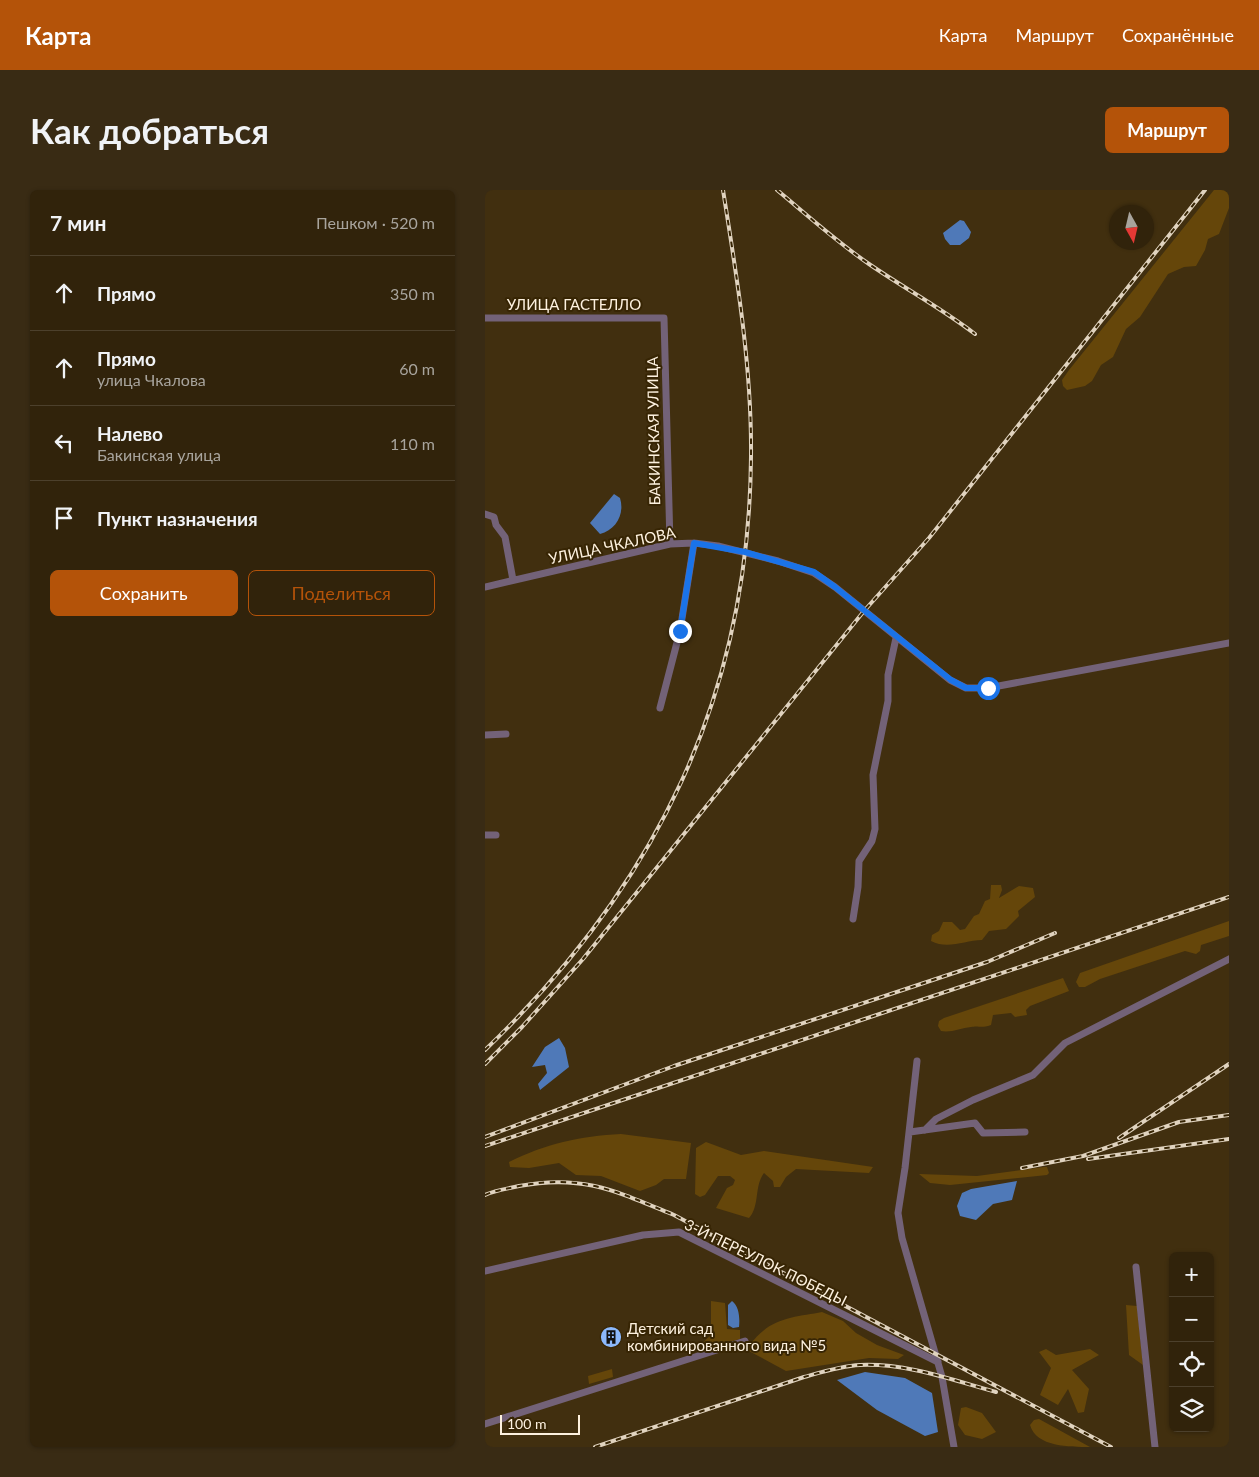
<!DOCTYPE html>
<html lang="ru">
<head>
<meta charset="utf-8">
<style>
  :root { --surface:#31230b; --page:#392b14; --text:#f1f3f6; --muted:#a8a49d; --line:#4c402c; --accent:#b45309 }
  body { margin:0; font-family:Lato,sans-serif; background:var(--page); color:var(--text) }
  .controls { position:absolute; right:15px; bottom:15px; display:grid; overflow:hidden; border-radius:8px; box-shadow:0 1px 4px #0004 }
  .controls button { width:45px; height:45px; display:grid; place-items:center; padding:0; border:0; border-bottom:1px solid var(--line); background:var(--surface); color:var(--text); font:25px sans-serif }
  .compass { position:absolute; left:624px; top:15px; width:45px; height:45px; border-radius:50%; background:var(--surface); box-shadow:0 1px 4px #0004; rotate:172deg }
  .scale { position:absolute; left:15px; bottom:12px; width:80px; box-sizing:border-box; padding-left:5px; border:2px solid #fdf1df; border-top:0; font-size:14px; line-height:18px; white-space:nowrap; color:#fdf1df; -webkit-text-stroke:4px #372504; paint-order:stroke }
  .stop { position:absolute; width:15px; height:15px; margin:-11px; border:4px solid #1a73e8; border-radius:50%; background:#fff }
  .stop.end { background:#1a73e8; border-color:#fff; box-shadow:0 1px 5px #0008 }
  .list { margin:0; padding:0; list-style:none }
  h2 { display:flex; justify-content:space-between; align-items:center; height:65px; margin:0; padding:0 20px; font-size:21px }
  h2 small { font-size:16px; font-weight:400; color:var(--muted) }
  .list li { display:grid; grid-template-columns:32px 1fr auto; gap:15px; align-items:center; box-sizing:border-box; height:75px; padding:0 20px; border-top:1px solid var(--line) }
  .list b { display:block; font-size:19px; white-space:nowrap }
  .list p { margin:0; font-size:16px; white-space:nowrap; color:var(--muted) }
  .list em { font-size:16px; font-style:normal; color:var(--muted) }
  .actions { display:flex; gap:10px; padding:15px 20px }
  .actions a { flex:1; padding:11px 0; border:1px solid var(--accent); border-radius:8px; text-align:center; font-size:18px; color:var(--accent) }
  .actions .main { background:var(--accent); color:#fff }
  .icon { flex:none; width:28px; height:28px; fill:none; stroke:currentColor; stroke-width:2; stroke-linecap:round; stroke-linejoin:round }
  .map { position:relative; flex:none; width:744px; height:1257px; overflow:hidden; border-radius:8px }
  header { display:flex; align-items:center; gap:30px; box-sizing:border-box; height:70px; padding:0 25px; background:var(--accent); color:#fff }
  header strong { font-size:24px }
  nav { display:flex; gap:28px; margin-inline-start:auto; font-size:18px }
  .intro { display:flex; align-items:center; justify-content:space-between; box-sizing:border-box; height:120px; padding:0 30px }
  h1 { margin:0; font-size:35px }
  .button { padding:12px 22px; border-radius:8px; background:var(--accent); color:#fff; font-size:18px; font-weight:700 }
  main { display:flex; gap:30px; padding:0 30px }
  aside { flex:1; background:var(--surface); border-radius:8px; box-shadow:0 1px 4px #0004 }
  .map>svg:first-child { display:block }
  .green { fill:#65460a }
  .water { fill:#4f79b8 }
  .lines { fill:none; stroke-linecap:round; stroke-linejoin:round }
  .minor { stroke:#736278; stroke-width:7 }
  .rail-casing { stroke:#e0d3bf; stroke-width:4 }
  .rail { stroke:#372504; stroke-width:2; stroke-dasharray:5.5; stroke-linecap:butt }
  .route { stroke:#1a73e8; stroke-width:6 }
  .labels { text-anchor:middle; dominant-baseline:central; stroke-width:4; stroke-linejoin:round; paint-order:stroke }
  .street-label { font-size:15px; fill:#fdf1df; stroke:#372504 }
  .poi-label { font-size:15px; fill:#fdf1df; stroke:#372504; text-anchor:start }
</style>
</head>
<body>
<header>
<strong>Карта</strong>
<nav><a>Карта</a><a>Маршрут</a><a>Сохранённые</a></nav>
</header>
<div class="intro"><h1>Как добраться</h1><a class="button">Маршрут</a></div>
<main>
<aside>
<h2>7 мин<small>Пешком · 520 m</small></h2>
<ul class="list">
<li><svg class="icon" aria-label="ahead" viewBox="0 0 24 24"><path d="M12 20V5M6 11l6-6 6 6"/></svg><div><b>Прямо</b></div><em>350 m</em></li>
<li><svg class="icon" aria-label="ahead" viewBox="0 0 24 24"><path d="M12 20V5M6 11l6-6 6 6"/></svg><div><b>Прямо</b><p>улица Чкалова</p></div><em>60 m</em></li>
<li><svg class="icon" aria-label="left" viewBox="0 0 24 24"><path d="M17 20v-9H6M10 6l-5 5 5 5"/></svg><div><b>Налево</b><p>Бакинская улица</p></div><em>110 m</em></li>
<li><svg class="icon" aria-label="arrive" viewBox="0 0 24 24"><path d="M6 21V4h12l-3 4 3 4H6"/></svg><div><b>Пункт назначения</b></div></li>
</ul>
<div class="actions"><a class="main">Сохранить</a><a>Поделиться</a></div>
</aside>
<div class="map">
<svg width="744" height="1257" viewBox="0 0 744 1257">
  <rect width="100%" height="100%" fill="#412f0f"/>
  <!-- green -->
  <path class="green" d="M 729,0 L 744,0 L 744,18 L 734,44 L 723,49 L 720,60 L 711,76 L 699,77 L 683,84 L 655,127 L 641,139 L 628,167 L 616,175 L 607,191 L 600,196 L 582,200 L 578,196 L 577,190 L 584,180 Z
    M 506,695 L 516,695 L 517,700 L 514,708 L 534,696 L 548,698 L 550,707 L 533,721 L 534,726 L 521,739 L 504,741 L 497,750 C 480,750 463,760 446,751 L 447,745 L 454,741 L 458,732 L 467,732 L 475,740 L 480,739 L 489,726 L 494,724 L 500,711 L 505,709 Z
    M 744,731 L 744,746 L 716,755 L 715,761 L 711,764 L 700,761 L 615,789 L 600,797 L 594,797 L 591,792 L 595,783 Z
    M 578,788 L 584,801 L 545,816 L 541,820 L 542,825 L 530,827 L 526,823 L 508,825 L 506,835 C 494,839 495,835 486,837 C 476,838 466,843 456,841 L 453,836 L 454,831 L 459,828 Z
    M 136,944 L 206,953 L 201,989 L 179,989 L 171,995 L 155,1001 L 116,986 L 91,985 L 74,973 L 44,978 L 25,977 L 24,972 C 60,954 95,946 136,944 Z
    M 221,952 L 256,965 L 279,961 L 388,977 L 384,983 L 311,979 L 301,987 L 295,997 L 289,997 L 288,991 L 279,983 C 269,996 275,1016 264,1028 L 231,1018 L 242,998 L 248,995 L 250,990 L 245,986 L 233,986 L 220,1005 L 215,1007 L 210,1004 L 211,958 Z
    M 559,977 L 562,977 L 564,983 L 562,985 L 465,995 L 445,993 L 434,984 L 492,986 Z
    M 226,1111 L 240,1113 L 242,1139 L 255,1140 L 255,1149 L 222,1158 L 215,1155 L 226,1145 Z
    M 641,1115 L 652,1116 L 658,1175 L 644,1165 Z
    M 337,1122 L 358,1131 L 371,1143 L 392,1155 L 419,1165 L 413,1169 L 384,1168 L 301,1181 L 264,1161 L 260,1156 C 270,1151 270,1147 278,1141 C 294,1127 317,1126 337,1122 Z
    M 561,1159 L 571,1165 L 605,1159 L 614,1165 L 587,1180 L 604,1199 L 599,1222 L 593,1223 L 583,1199 L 573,1215 L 555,1205 L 566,1178 L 554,1162 Z
    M 127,1179 L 128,1187 L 104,1194 L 103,1186 Z
    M 481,1217 L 497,1223 L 511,1242 L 497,1249 L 480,1245 L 473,1235 L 476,1218 Z
    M 554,1229 L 605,1257 C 585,1257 551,1257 545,1235 L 549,1230 Z"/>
  <!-- water -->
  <path class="water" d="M 475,30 L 479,31 L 486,42 L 484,48 L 475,55 L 465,55 L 460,49 L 458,43 Z
    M 129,304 L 135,308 C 140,324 131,340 115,344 L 105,333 Z
    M 74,848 L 80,858 L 84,877 L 55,900 L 53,894 L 62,883 L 60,875 L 47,877 L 60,857 Z
    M 532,991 L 527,1010 L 508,1014 L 491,1030 L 475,1026 L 472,1016 L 477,1003 L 486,999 Z
    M 247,1111 C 254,1116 255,1128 254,1137 L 248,1138 L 243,1135 L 243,1115 Z
    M 380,1182 L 420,1188 L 447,1203 L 453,1242 L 440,1246 L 392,1220 L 352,1190 Z"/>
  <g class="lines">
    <!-- minor -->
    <path class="minor" d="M 0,128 L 179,128 L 185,354
      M 0,324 L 9,327 L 11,335 L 20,347 L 28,390
      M 0,397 L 185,354 L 209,353 L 233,356 L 293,371 L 329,383 L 350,397 L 465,490 L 481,498 L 503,498 L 744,453
      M 175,518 L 195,441 L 209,353
      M 0,545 L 21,544
      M 0,645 L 11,645
      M 368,729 L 373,697 L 374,671 L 387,651 L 390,639 L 388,585 L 403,511 L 403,485 L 411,448
      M 432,871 L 420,978 L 413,1023 L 417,1048 L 457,1187 L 469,1257
      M 440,940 L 451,929 L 488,910 L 548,885 L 580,853 L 744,769
      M 425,942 L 490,933 L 498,943 L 540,942
      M 651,1077 L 670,1257
      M 0,1081 L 158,1045 L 194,1042 L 453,1172
      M 0,1234 L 260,1151"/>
    <!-- rail casing -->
    <g class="rail-casing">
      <path id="rail" d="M 292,0 C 322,25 352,52 384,74 C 419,98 456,118 490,144
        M 0,860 C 171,696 264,506 266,267 C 267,178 252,88 238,0
        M 0,874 L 37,837 L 98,769 L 379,421 L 444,348 L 720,0
        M 0,947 L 189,876 L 502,772 L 570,743
        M 634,948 L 744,874
        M 0,956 L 744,707
        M 603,969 L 744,949
        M 537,978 L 598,966 L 694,932 L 744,925
        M 0,1005 C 11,1000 22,999 34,996 C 98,984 131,1001 189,1025 L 626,1257
        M 110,1257 L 319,1187 C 337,1182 356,1176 375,1175 C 422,1173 467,1190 511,1202"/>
    </g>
    <!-- rail -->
    <use href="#rail" class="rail"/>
  </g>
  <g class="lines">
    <!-- route -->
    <path class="route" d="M 195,441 L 209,353 L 260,362 L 329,382 L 350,397 L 466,490 L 481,498 L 503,498"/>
  </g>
  <!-- icons -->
  <defs>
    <g id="building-disc" transform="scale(1.125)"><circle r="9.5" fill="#8cb9fc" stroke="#372504"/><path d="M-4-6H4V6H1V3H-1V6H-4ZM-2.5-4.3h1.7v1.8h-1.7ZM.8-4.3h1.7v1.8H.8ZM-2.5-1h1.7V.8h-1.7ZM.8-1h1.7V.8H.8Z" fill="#111"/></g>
  </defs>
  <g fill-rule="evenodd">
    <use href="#building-disc" x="126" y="1147"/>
  </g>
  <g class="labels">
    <!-- street labels -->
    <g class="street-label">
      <text x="89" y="114">УЛИЦА ГАСТЕЛЛО</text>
      <text transform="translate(168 241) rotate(-91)">БАКИНСКАЯ УЛИЦА</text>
      <text transform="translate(127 355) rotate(-12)">УЛИЦА ЧКАЛОВА</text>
      <text transform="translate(281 1072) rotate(26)">3-Й ПЕРЕУЛОК ПОБЕДЫ</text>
    </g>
    <!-- poi labels -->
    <g class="poi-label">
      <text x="142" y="1138">Детский сад<tspan x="142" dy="17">комбинированного вида №5</tspan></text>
    </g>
  </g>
</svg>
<div class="controls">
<button>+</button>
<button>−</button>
<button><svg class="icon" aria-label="locate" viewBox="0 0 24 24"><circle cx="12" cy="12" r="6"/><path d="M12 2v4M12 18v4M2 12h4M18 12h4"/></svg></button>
<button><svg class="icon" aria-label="layers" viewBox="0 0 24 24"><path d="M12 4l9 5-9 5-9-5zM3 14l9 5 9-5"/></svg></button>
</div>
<svg class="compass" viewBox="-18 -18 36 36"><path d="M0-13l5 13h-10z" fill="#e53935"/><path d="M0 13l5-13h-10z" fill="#a8a49d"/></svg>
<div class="scale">100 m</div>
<div class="stop" style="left:503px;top:498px"></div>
<div class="stop end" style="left:195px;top:441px"></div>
</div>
</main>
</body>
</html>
